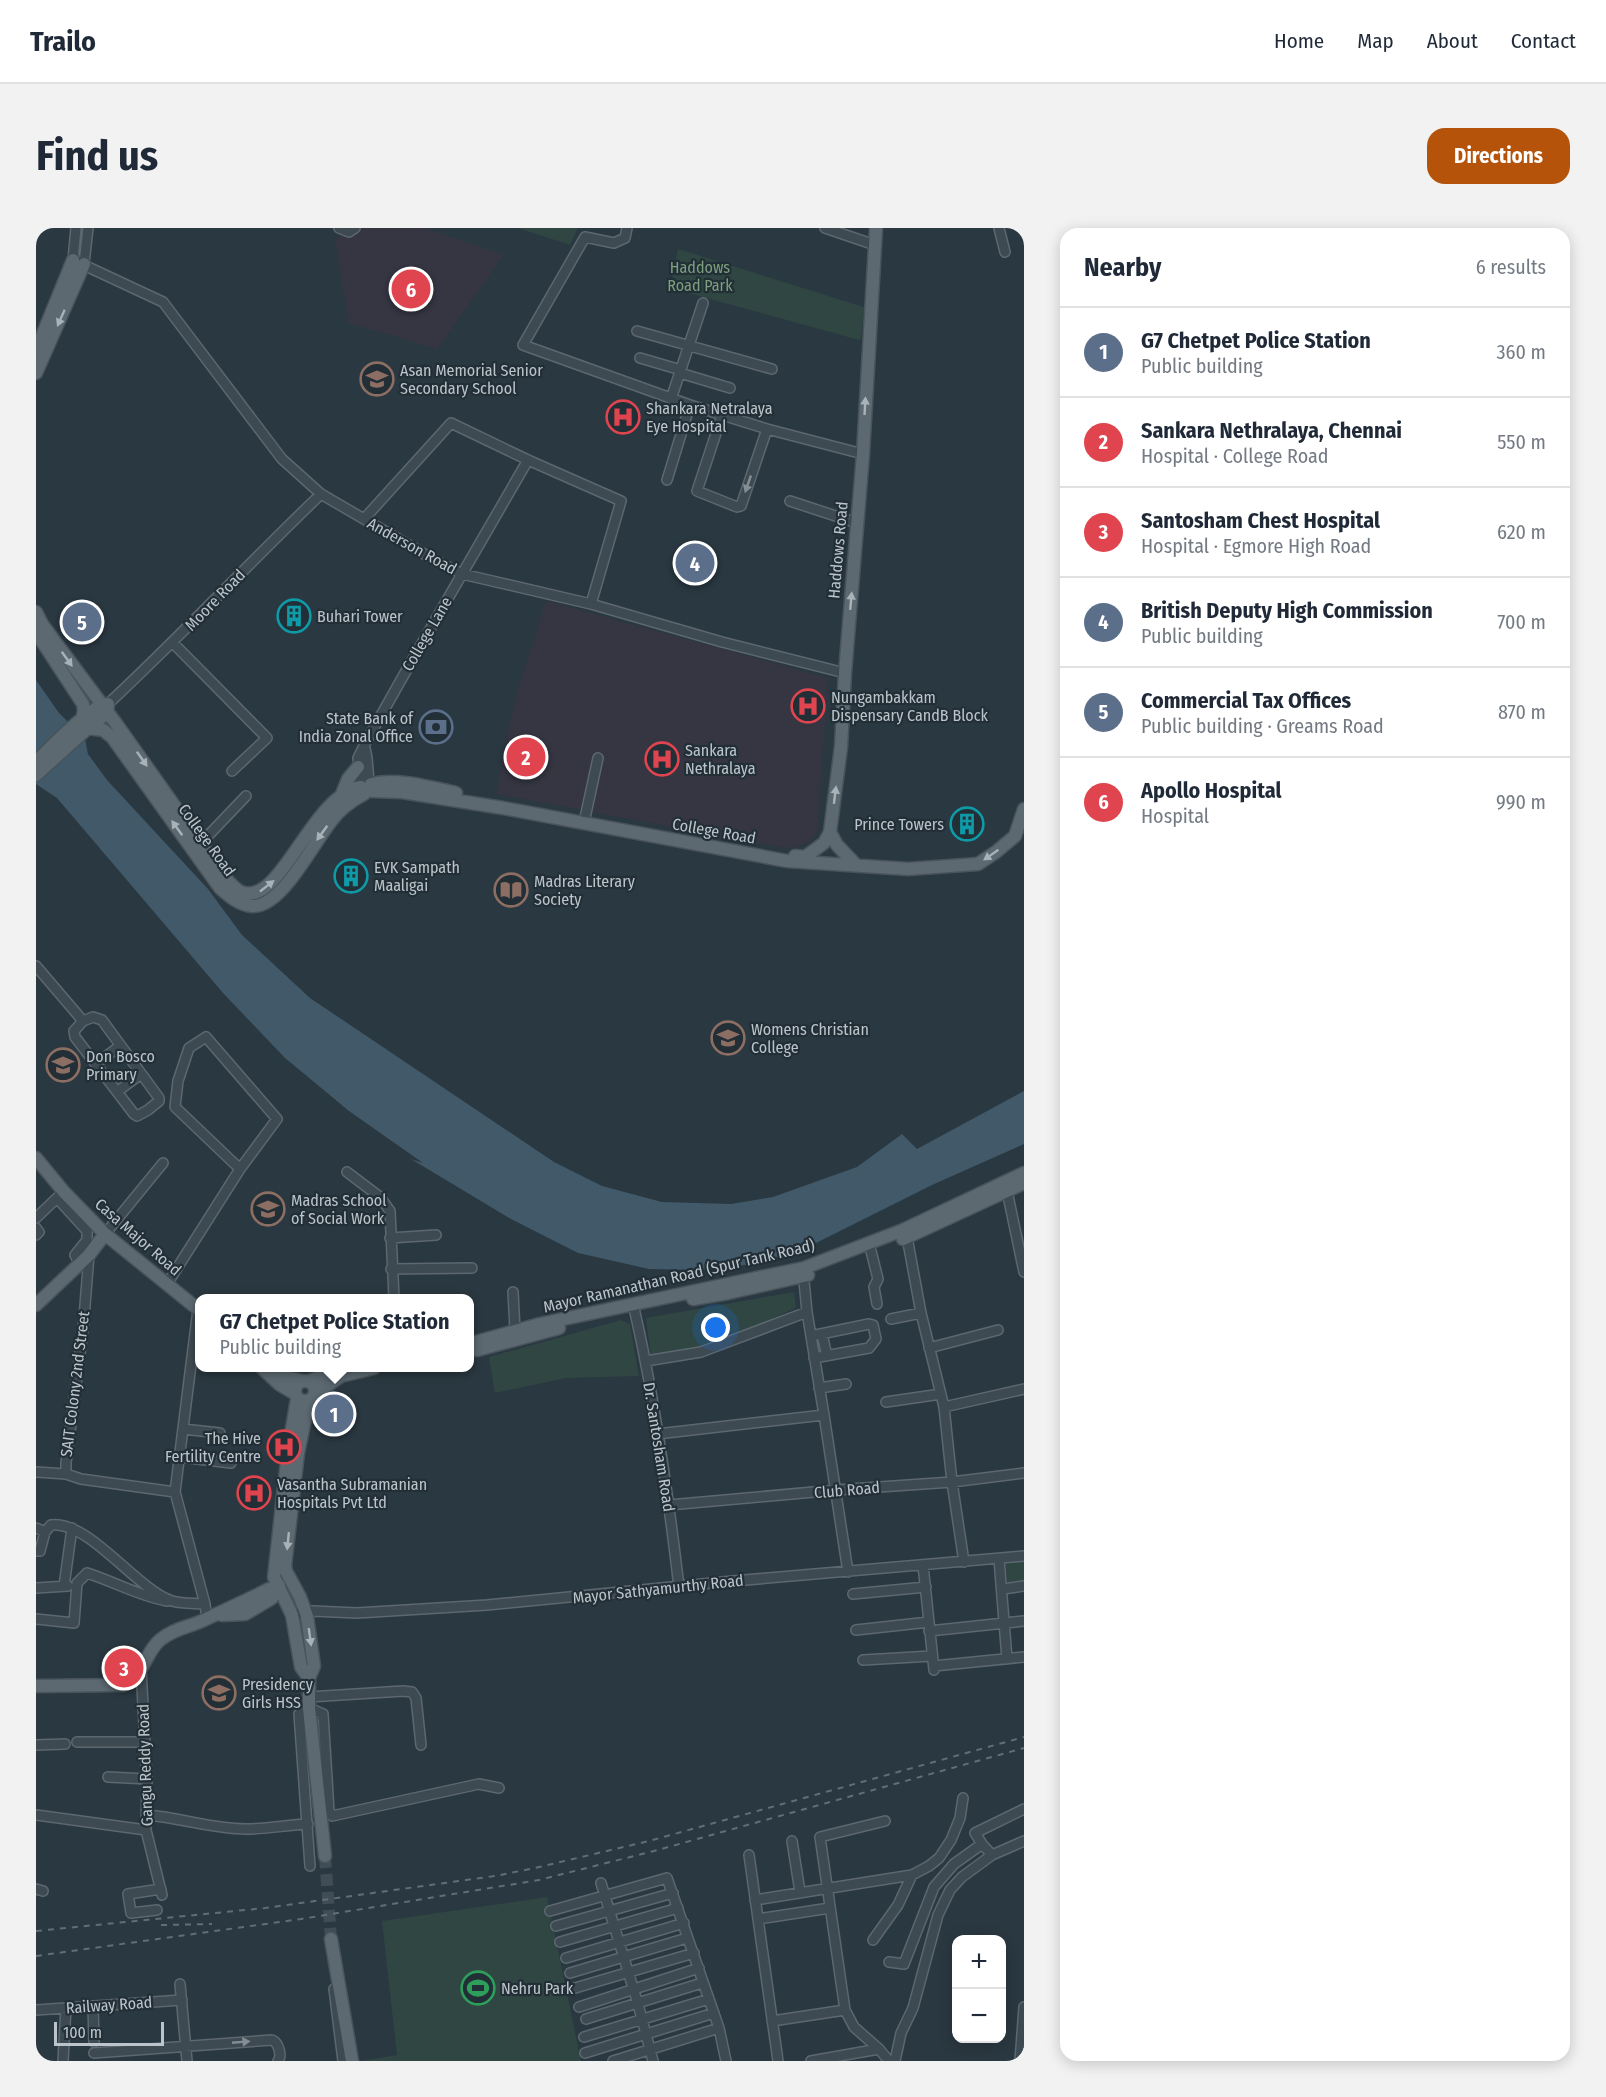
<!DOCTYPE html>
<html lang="en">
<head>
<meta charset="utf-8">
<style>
  :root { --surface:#fff; --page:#f2f2f3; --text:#1f2937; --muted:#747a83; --line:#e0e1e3; --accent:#b45309 }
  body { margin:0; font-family:"Fira Sans Condensed",sans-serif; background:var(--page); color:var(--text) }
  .controls { position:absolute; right:18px; bottom:18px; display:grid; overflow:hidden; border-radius:12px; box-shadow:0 3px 15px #0003 }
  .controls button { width:54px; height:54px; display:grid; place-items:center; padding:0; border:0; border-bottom:2px solid var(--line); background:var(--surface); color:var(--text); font:30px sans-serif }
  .scale { position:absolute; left:18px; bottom:15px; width:110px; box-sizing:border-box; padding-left:6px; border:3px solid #bbc4cb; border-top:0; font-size:16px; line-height:21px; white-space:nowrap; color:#bbc4cb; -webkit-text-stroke:4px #232f37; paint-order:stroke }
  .you { position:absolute; left:680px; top:1100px; width:21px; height:21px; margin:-15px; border:4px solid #fff; border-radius:50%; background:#1a73e8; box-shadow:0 0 0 9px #1a73e833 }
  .badge { display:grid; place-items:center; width:39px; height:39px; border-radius:50%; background:var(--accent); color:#fff; font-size:20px; font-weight:700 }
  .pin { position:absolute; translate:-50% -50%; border:3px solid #fff; box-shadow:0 2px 6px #0006 }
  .popup { position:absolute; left:159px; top:1066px; width:279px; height:78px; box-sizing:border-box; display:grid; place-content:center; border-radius:12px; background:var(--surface); filter:drop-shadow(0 2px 4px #0005); font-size:20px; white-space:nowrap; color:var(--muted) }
  .popup b { font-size:22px; color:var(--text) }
  .popup::after { content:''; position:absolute; left:50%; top:100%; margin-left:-12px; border:12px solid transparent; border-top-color:var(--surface) }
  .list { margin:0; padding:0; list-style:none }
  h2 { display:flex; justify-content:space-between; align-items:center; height:78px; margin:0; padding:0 24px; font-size:26px }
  h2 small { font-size:20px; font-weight:400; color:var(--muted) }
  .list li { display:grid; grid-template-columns:39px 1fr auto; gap:18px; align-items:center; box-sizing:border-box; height:90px; padding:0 24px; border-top:2px solid var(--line) }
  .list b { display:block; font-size:22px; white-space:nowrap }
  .list p { margin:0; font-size:20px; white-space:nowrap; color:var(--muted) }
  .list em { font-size:20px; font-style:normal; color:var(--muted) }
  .map { position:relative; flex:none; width:988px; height:1833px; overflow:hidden; border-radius:18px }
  header { display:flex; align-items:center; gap:36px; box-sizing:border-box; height:84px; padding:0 30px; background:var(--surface); border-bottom:2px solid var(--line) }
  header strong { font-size:28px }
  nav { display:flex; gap:33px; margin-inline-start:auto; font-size:21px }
  .intro { display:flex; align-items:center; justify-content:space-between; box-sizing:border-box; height:144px; padding:0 36px }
  h1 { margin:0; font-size:42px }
  .button { padding:15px 27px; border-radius:18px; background:var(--accent); color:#fff; font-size:21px; font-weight:700 }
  main { display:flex; gap:36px; padding:0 36px }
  aside { flex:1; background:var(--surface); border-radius:18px; box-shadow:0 3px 15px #0003 }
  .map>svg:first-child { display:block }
  .medical { fill:#363643 }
  .green { fill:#2f4643 }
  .water { fill:#415968 }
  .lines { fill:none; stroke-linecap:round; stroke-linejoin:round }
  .major-tunnel { stroke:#404d56; stroke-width:12; stroke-dasharray:12 6; stroke-linecap:butt }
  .minor-casing { stroke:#5c676f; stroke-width:12 }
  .major-casing { stroke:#48535b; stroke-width:15 }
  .minor { stroke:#3e4a51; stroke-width:9 }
  .major { stroke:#5c6971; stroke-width:12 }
  .rail { stroke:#616e78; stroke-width:2; stroke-dasharray:6 6; stroke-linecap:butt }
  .oneway { fill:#a8b2b9 }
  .oneway2 { fill:#838d94 }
  .labels { text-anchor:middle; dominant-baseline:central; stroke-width:4.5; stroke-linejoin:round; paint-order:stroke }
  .park-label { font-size:16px; fill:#7c9f7d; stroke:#232f37 }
  .poi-label { font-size:16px; fill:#bbc4cb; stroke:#232f37; text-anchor:start }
  .street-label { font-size:16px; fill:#bbc4cb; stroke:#232f37 }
</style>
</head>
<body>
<header>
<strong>Trailo</strong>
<nav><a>Home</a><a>Map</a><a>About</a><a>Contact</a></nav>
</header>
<div class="intro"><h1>Find us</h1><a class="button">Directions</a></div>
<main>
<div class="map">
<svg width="988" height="1833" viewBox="0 0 988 1833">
  <rect width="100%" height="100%" fill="#2a3841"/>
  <!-- medical -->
  <path class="medical" d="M 310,0 L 388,0 L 468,27 L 401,121 L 313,95 L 299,13 Z
    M 510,373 L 792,450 L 781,603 L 773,614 L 755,621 L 460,566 L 473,497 L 486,449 Z"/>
  <!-- green -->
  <path class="green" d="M 482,0 L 542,0 L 534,17 Z
    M 642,21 L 828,79 L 825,110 L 823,112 L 634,60 Z
    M 758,1064 L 760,1080 L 661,1124 L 615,1129 L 610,1090 Z
    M 585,1092 L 594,1096 L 603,1148 L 530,1150 L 459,1165 L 453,1129 Z
    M 988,1333 L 988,1358 L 972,1360 L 969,1335 Z
    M 511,1669 L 545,1833 L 325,1833 L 361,1827 L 346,1693 Z"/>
  <!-- water -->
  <path class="water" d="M 0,452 L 23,485 L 49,511 L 52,526 L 71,552 L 172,661 L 206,707 L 274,770 L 518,934 L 566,958 L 626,974 L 695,976 L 737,969 L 821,939 L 866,906 L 881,921 L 988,863 L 988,916 L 896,957 L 772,1019 L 718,1036 L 663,1042 L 613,1041 L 542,1025 L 475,991 L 375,931 L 387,935 L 313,883 L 249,830 L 187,765 L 21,570 L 0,556 Z"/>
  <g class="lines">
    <!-- major-tunnel -->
    <path class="major-tunnel" d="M 289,1628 L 295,1711"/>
    <!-- minor casing -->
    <g class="minor-casing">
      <path id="minor" d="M 40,0 L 37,32 L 127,74 L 246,231 L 285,266 L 395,330 L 426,346 L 555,376 L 686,414 L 809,445
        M 303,0 L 313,4 L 319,0
        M 591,0 L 589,10 L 578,15 L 549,9 L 487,117 L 654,177 L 731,201 L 827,226
        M 789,0 L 839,17
        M 963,0 L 969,24
        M 48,36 L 52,0
        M 601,103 L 736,141
        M 604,130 L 645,142
        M 644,145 L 694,160
        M 635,171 L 667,75
        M 686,187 L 661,263 L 701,279 L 705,278 L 731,201
        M 631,252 L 654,177
        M 754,273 L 821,295
        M 328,291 L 415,195 L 492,232 L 585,273 L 555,376
        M 137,415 L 231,510 L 196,543
        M 72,476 C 145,408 213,335 285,266
        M 329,520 L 331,530 L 333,554
        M 325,557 L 322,530 L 330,514 L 370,443 L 492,232
        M 549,590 L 562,530
        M 165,615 L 210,568
        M 0,738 L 47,793 L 38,803 L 39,809 L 98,886 L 101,888 L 112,882 L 123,873 L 123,870 L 66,792 L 57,789 L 47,793
        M 61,835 L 84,818
        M 82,863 L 105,846
        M 311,944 L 344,969 L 354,983 L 358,1070
        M 971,963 L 988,1044
        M 21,970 L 51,1003 L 51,1012 L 39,1027 L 44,1036
        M 0,990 L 24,967
        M 0,1000 L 3,1004 L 0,1007
        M 868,1004 L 871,1009 L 885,1085 L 908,1179 L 916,1254 L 928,1334
        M 69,1006 L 127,935
        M 354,1010 L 400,1007
        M 835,1023 L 842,1051 L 838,1059 L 841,1076
        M 355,1041 L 436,1040
        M 767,1043 L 771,1084 L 788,1187 L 812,1344
        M 131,1056 L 204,941 L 241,891 L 170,809 L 153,820 L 142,853 L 139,879 L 204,941
        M 477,1064 L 479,1102
        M 598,1080 C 619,1171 632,1265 643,1359
        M 162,1081 L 139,1264 L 169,1376 L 171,1391
        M 855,1091 L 885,1085
        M 786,1106 L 791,1128
        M 775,1108 L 833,1096 L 837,1097 L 840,1111 L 833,1120 L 778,1130
        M 893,1120 L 962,1102
        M 610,1133 L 665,1124 L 771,1084
        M 783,1160 L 810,1156
        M 850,1174 L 905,1166
        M 908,1179 L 988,1161
        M 147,1201 L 184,1205
        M 621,1206 L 788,1187
        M 144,1229 L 195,1235
        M 0,1244 L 30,1246 L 45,1251 L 139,1264
        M 30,1246 L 30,1235 L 47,1102 L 53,1027
        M 633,1277 L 800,1262 L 916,1254 L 988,1245
        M 0,1300 L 9,1304 L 15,1297 C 53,1292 100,1361 136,1373 C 146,1376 159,1375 169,1376
        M 0,1323 L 4,1323 L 9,1304
        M 963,1331 L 971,1431
        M 887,1337 L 898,1442
        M 28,1358 L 36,1300
        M 0,1360 L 32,1358
        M 967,1361 L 988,1358
        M 817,1366 L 890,1359
        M 264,1385 L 277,1383 L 321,1385 L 451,1377 L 686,1354 L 988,1328
        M 0,1391 L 38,1395 L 41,1355 L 51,1345 C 79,1354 103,1368 131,1373
        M 820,1402 L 893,1394
        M 893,1403 L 988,1393
        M 827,1432 L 896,1428
        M 898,1438 L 988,1429
        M 105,1441 L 111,1551 L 110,1602 L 126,1667
        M 273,1469 L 367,1463 L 376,1464 L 380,1470 L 385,1517
        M 41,1514 L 108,1514
        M 0,1517 L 29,1516
        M 72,1549 L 111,1551
        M 0,1587 L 110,1602
        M 112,1587 C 145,1590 177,1601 210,1601 C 231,1601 251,1597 272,1596
        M 849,1593 L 784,1609 L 809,1782 L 818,1799 L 843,1821 L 853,1833
        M 756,1613 L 764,1664
        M 713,1627 L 742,1833
        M 956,1627 L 946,1616 L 939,1605 L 988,1581
        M 274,1638 L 263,1486 L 273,1480 L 287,1486 L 293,1583 L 296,1588 L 443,1556 L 463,1560
        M 565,1655 L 602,1776 L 617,1833
        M 0,1661 L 7,1663
        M 719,1672 L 876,1647
        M 121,1682 L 95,1685 L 92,1666 L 125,1661
        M 514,1683 L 631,1650 L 683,1800 L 690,1833
        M 722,1691 L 794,1680
        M 520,1698 L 637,1665
        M 837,1712 L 862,1677 L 876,1647 L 893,1638 L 903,1630 L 915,1612 L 924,1590 L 927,1570
        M 524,1714 L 642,1680
        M 530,1730 L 648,1695
        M 853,1734 L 868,1736 L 898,1659 L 918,1636 L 946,1616
        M 534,1745 L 651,1710
        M 144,1756 L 151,1833
        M 539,1760 L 658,1725
        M 298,1761 L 307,1833
        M 57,1778 L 58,1814
        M 543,1779 L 663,1740
        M 0,1782 L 146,1772
        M 550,1791 L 666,1755
        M 736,1793 L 809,1782
        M 548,1809 L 673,1771
        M 58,1825 L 236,1812 C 243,1815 246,1828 242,1833
        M 549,1825 L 678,1785
        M 27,1833 L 30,1780
        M 577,1833 L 683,1800
        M 775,1833 L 843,1821
        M 859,1833 L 865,1805 L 877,1780 L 902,1687 L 914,1662 L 926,1649 L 956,1627 L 988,1613
        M 984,1833 L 988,1779"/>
    </g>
    <!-- major casing -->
    <g class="major-casing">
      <path id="major" d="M 0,123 L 37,32
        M 0,145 L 48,36
        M 0,384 L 6,396 L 79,494 L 191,652 C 195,656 200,662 205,664 C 245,680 275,567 325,559
        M 0,404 L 47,476 L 48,483 L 46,492
        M 0,534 C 14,520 55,477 72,476 L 71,485 L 52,500
        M 0,547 L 52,500 L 67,502 L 76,509 L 184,660 C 193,668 203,677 216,678 C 246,680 278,613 296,592 C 305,580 315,573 328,566
        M 335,556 C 363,550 393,559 420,565
        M 336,563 L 366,564 L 467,580 L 751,633 L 872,641 L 942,636 L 960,624 L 979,608 L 988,581
        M 306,566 L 312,551 L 322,539
        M 759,628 L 769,629 L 788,615 L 794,604
        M 820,637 L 801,617 L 794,604 L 805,519 L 809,445 L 827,226 L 840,0
        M 0,930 L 28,964 L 69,1006 L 163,1082
        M 867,1011 L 988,955
        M 657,1071 L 692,1065 L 772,1047
        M 0,1077 L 53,1027 L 69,1006
        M 433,1116 L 504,1096 L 768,1040 L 867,1002 L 988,945
        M 441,1122 L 523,1100
        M 226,1140 L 243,1156 L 258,1165
        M 232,1144 L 266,1153
        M259 1163a10 10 0 1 1 20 0a10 10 0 1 1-20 0Z
        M 273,1153 L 306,1140
        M 279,1166 L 305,1148 L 338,1140
        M 261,1171 L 252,1224 L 238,1349 L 256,1387 L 265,1439 L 273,1450
        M 273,1172 L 262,1225 L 249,1338 L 250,1343 L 264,1369 L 271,1388 L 278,1438 L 273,1450 L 273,1480 L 289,1628
        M 186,1387 L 209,1386 L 236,1370 L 238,1362 L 243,1357
        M 0,1458 L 87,1457 C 107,1451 109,1424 124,1412 C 138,1400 155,1399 170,1391 C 191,1381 212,1372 233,1361 L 238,1362
        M 295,1711 L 316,1833"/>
    </g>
    <!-- minor -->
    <use href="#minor" class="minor"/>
    <!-- major -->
    <use href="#major" class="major"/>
    <!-- rail -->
    <path class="rail" d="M 125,1697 L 176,1696
      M 0,1703 L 229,1680 L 459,1648 L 499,1640 L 613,1613 L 988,1509
      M 0,1728 L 265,1691 L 503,1652 L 618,1623 L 988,1520"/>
  </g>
  <!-- one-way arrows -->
  <defs><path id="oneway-solid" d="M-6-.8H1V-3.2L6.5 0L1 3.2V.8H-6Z" transform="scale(1.5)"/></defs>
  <g class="oneway">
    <use href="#oneway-solid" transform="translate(25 90) rotate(114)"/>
    <use href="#oneway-solid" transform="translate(829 178) rotate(-87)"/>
    <use href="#oneway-solid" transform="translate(815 373) rotate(-85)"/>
    <use href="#oneway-solid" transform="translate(31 431) rotate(54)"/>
    <use href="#oneway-solid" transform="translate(106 531) rotate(55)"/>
    <use href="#oneway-solid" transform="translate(799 567) rotate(-83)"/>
    <use href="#oneway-solid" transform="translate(141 600) rotate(-126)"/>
    <use href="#oneway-solid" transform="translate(286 605) rotate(126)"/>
    <use href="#oneway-solid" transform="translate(955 627) rotate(145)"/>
    <use href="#oneway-solid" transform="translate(231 658) rotate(-38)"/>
    <use href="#oneway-solid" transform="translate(252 1313) rotate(96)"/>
    <use href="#oneway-solid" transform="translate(274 1409) rotate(82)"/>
  </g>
  <g class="oneway2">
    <use href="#oneway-solid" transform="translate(712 256) rotate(109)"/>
    <use href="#oneway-solid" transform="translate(205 1814) rotate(-5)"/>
  </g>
  <!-- icons -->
  <defs>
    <g id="school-ring" transform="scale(1.725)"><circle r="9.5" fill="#232f37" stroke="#8d6e63" stroke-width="1.5"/><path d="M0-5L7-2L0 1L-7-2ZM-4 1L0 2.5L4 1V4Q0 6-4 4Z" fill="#8d6e63"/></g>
    <g id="hospital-ring" transform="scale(1.725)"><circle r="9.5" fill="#232f37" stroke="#e0444e" stroke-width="1.5"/><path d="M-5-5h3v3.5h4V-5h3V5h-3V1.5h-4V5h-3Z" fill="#e0444e"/></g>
    <g id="building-ring" transform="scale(1.725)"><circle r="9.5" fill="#232f37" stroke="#0f9aa8" stroke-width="1.5"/><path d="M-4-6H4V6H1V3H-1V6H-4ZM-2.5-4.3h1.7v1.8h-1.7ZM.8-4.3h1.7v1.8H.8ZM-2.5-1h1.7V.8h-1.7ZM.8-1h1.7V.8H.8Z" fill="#0f9aa8"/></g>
    <g id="bank-ring" transform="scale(1.725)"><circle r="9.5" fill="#232f37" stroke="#5c6f8a" stroke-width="1.5"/><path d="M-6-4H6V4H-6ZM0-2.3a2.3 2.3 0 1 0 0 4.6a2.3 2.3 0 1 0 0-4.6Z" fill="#5c6f8a"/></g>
    <g id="library-ring" transform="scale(1.725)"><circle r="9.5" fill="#232f37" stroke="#8d6e63" stroke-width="1.5"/><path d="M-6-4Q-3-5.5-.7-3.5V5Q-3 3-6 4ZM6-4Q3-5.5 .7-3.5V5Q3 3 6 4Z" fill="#8d6e63"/></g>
    <g id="university-ring" transform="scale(1.725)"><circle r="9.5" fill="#232f37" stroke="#8d6e63" stroke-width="1.5"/><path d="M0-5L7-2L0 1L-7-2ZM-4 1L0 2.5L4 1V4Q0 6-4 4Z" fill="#8d6e63"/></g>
    <g id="stadium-ring" transform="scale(1.725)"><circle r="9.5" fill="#232f37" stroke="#2e9e5b" stroke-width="1.5"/><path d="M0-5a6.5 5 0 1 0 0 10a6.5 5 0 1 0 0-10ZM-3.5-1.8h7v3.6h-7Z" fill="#2e9e5b"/></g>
  </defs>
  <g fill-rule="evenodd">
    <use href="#school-ring" x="341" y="151"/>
    <use href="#hospital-ring" x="587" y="189"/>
    <use href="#building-ring" x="258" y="388"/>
    <use href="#hospital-ring" x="772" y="478"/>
    <use href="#bank-ring" x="400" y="499"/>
    <use href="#hospital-ring" x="626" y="531"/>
    <use href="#building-ring" x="931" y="596"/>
    <use href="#building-ring" x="315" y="648"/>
    <use href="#library-ring" x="475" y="662"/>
    <use href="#university-ring" x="692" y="810"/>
    <use href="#school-ring" x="27" y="837"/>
    <use href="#university-ring" x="232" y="981"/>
    <use href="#hospital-ring" x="248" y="1219"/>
    <use href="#hospital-ring" x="218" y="1265"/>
    <use href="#school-ring" x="183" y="1465"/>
    <use href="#stadium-ring" x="442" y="1760"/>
  </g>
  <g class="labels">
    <!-- park labels -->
    <g class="park-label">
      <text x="664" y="39">Haddows<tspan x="664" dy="18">Road Park</tspan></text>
    </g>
    <!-- poi labels -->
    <g class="poi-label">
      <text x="364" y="142">Asan Memorial Senior<tspan x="364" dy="18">Secondary School</tspan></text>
      <text x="610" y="180">Shankara Netralaya<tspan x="610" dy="18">Eye Hospital</tspan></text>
      <text x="281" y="388">Buhari Tower</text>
      <text x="795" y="469">Nungambakkam<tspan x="795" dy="18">Dispensary CandB Block</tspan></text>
      <text x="377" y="490" text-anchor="end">State Bank of<tspan x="377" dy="18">India Zonal Office</tspan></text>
      <text x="649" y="522">Sankara<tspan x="649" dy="18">Nethralaya</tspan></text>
      <text x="908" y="596" text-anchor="end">Prince Towers</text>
      <text x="338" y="639">EVK Sampath<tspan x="338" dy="18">Maaligai</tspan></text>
      <text x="498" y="653">Madras Literary<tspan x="498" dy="18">Society</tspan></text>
      <text x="715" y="801">Womens Christian<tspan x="715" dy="18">College</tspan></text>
      <text x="50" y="828">Don Bosco<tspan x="50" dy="18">Primary</tspan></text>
      <text x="255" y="972">Madras School<tspan x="255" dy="18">of Social Work</tspan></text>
      <text x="225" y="1210" text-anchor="end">The Hive<tspan x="225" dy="18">Fertility Centre</tspan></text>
      <text x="241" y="1256">Vasantha Subramanian<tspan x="241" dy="18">Hospitals Pvt Ltd</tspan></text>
      <text x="206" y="1456">Presidency<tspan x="206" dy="18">Girls HSS</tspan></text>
      <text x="465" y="1760">Nehru Park</text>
    </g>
    <!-- street labels -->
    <g class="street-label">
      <text transform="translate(376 318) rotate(29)">Anderson Road</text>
      <text transform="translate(802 322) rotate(-85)">Haddows Road</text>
      <text transform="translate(179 372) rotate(-46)">Moore Road</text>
      <text transform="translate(391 406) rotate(-60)">College Lane</text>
      <text transform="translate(678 603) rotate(10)">College Road</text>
      <text transform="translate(171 612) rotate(54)">College Road</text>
      <text transform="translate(102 1009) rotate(41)">Casa Major Road</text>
      <text transform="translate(643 1048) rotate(-13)">Mayor Ramanathan Road (Spur Tank Road)</text>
      <text transform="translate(39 1156) rotate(-83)">SAIT Colony 2nd Street</text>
      <text transform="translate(623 1219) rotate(81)">Dr. Santosham Road</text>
      <text transform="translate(811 1262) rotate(-5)">Club Road</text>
      <text transform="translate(622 1361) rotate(-6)">Mayor Sathyamurthy Road</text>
      <text transform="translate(109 1537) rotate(-92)">Gangu Reddy Road</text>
      <text transform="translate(73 1777) rotate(-4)">Railway Road</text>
    </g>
  </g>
</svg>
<div class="controls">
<button>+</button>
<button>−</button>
</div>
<div class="scale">100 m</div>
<div class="you"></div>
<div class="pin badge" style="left:298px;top:1186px;background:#5c6f8a">1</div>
<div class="popup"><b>G7 Chetpet Police Station</b>Public building</div>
<div class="pin badge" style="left:490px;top:529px;background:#e0444e">2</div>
<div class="pin badge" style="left:88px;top:1440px;background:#e0444e">3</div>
<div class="pin badge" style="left:659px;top:335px;background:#5c6f8a">4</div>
<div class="pin badge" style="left:46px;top:394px;background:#5c6f8a">5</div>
<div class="pin badge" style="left:375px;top:61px;background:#e0444e">6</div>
</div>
<aside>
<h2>Nearby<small>6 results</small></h2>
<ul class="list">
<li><span class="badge" style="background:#5c6f8a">1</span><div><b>G7 Chetpet Police Station</b><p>Public building</p></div><em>360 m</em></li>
<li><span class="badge" style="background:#e0444e">2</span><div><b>Sankara Nethralaya, Chennai</b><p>Hospital · College Road</p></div><em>550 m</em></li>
<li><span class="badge" style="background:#e0444e">3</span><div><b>Santosham Chest Hospital</b><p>Hospital · Egmore High Road</p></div><em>620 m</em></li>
<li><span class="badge" style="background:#5c6f8a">4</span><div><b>British Deputy High Commission</b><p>Public building</p></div><em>700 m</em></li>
<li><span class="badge" style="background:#5c6f8a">5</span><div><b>Commercial Tax Offices</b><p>Public building · Greams Road</p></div><em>870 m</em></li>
<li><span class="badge" style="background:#e0444e">6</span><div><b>Apollo Hospital</b><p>Hospital</p></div><em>990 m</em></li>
</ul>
</aside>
</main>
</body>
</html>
